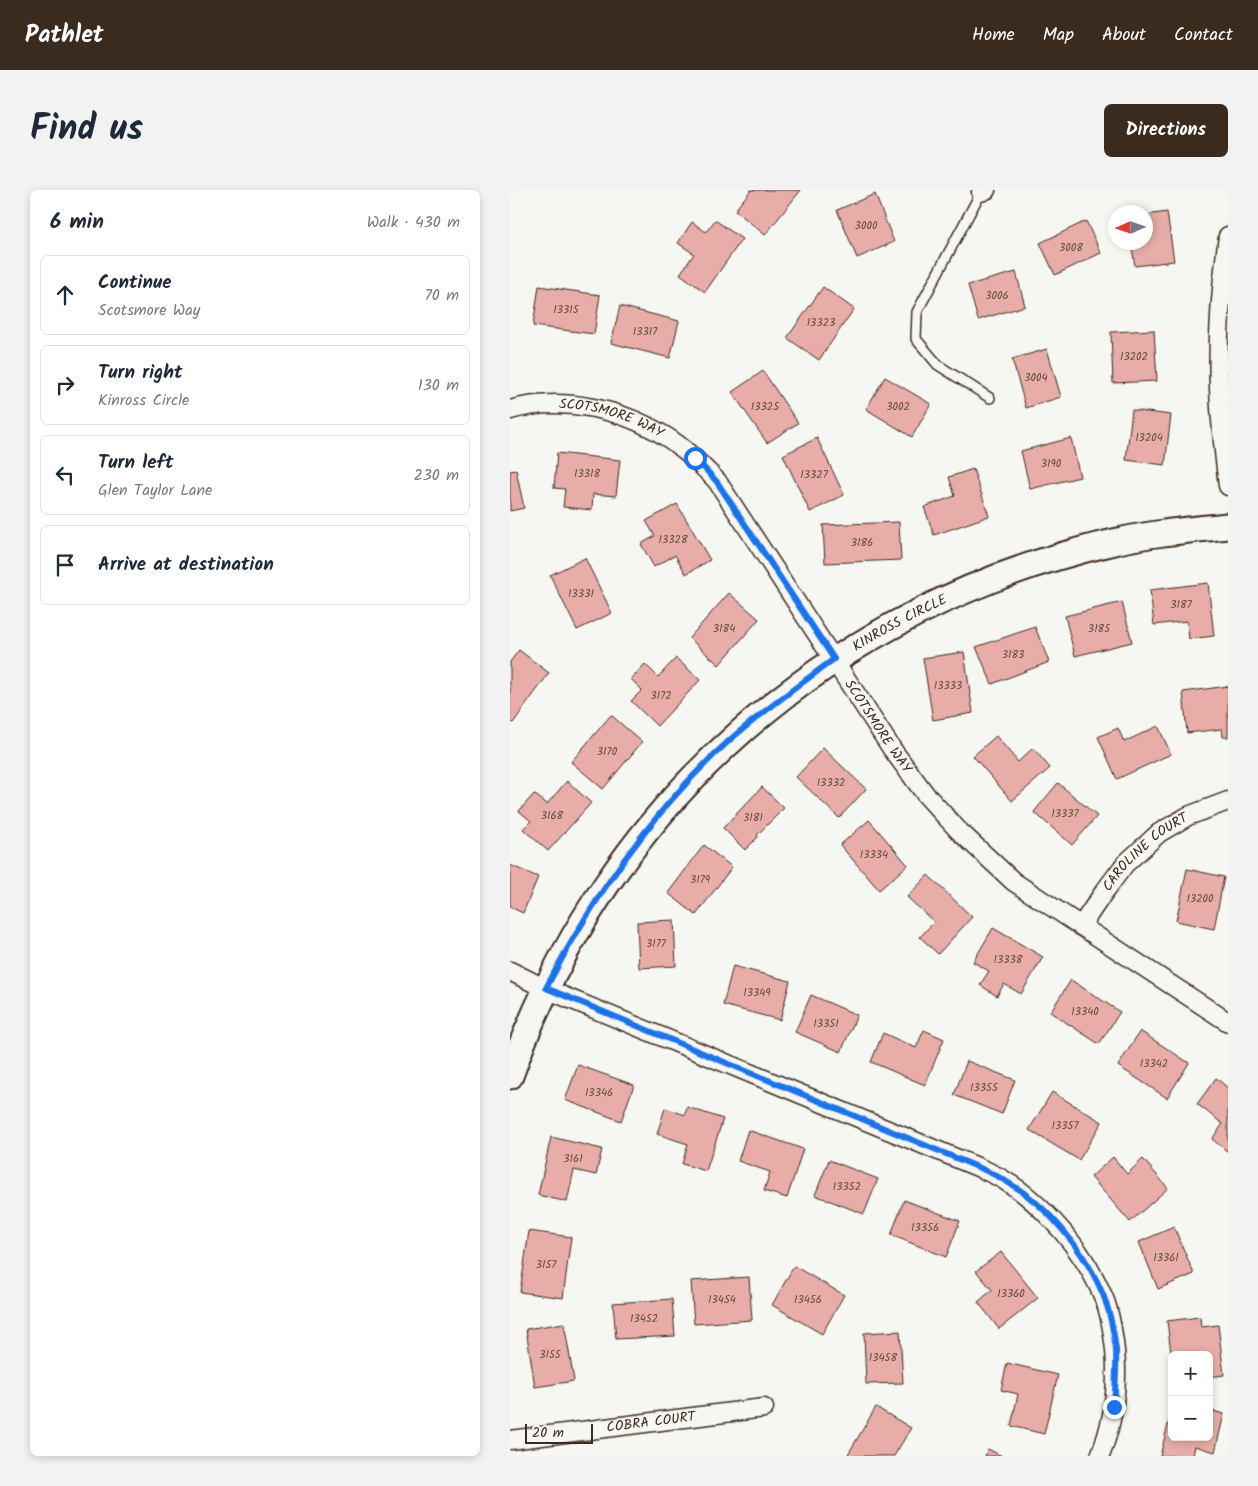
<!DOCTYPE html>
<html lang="en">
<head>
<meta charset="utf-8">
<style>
  :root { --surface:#fff; --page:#f2f2f3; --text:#1f2937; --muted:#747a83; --line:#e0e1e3; --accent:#3b2a1e }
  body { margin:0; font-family:Kalam,sans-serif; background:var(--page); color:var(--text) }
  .controls { position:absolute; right:15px; bottom:15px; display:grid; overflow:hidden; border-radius:8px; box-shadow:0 2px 8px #0003 }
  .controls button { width:45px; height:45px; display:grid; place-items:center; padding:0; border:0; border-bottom:1px solid var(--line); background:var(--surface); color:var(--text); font:25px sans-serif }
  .compass { position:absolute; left:598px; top:15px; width:45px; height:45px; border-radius:50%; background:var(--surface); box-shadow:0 2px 8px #0003; rotate:267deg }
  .scale { position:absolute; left:15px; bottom:12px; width:68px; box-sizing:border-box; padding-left:5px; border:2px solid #3b2a1e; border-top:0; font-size:14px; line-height:18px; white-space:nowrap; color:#3b2a1e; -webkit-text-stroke:4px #f6f6f2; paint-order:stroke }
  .stop { position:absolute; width:15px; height:15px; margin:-11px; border:4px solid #1a73e8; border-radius:50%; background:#fff }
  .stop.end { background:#1a73e8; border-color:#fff; box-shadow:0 1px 5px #0008 }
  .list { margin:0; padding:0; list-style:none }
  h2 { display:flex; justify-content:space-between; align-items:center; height:65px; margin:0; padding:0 20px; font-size:21px }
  h2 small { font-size:16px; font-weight:400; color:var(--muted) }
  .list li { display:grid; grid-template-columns:32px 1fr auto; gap:15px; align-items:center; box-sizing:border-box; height:80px; margin:0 10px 10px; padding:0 10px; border:1px solid var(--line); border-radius:8px }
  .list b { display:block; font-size:19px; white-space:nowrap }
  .list p { margin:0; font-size:16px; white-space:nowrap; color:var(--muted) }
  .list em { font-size:16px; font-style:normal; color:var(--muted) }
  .icon { flex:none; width:28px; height:28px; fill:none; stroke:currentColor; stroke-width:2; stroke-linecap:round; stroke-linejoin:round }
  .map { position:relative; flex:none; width:718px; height:1266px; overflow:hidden; border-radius:8px }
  header { display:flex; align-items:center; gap:30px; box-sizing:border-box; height:70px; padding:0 25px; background:var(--accent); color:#fff }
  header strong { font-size:24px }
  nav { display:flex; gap:28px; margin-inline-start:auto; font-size:18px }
  .intro { display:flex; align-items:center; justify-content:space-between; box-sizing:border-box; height:120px; padding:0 30px }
  h1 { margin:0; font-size:35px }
  .button { padding:12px 22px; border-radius:8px; background:var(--accent); color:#fff; font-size:18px; font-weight:700 }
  main { display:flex; gap:30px; padding:0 30px }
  aside { flex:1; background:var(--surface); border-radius:8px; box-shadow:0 2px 8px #0003 }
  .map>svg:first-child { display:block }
  .building { fill:#e8ada8; stroke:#3b2a1e }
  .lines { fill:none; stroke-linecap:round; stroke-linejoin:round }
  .lane-casing { stroke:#3b2a1e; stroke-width:12 }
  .street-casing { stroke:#3b2a1e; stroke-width:21 }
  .secondary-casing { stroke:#3b2a1e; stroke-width:29 }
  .lane { stroke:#f6f6f2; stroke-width:9 }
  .street { stroke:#f6f6f2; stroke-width:18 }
  .secondary { stroke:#f6f6f2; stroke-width:25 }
  .route { stroke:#1a73e8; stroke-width:6 }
  .labels { text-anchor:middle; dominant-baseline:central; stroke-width:4; stroke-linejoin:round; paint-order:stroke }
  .number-label { font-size:11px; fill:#664b40 }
  .street-label { font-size:14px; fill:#3b2a1e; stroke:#f6f6f2 }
</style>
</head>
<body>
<header>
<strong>Pathlet</strong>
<nav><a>Home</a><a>Map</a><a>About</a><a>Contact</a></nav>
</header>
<div class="intro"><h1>Find us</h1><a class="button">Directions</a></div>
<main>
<aside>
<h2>6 min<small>Walk · 430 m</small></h2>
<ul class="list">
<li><svg class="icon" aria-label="ahead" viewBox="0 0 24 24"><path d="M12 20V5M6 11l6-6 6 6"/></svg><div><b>Continue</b><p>Scotsmore Way</p></div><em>70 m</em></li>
<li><svg class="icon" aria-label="right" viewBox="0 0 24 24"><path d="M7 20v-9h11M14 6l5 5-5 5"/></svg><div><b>Turn right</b><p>Kinross Circle</p></div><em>130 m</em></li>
<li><svg class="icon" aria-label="left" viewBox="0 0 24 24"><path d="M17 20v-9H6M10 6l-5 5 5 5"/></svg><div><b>Turn left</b><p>Glen Taylor Lane</p></div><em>230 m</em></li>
<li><svg class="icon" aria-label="arrive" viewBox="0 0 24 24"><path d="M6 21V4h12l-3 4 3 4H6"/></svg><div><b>Arrive at destination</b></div></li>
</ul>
</aside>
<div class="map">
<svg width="718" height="1266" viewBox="0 0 718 1266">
  <rect width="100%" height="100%" fill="#f6f6f2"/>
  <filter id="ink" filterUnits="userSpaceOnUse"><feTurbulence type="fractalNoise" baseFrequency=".02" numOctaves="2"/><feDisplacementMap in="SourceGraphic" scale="10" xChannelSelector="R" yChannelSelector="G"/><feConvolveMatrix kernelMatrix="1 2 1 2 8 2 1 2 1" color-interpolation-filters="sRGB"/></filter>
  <g filter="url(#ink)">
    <!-- building -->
    <path class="building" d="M 241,0 L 291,0 L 255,45 L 225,20 Z
      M 365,4 L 384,52 L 347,68 L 327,20 Z
      M 657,22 L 664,71 L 625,76 L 621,52 L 636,52 L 636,25 Z
      M 205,30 L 232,49 L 195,102 L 170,84 L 184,64 L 168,53 L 182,32 L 196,42 Z
      M 576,31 L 591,63 L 545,85 L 530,53 Z
      M 506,82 L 515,116 L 468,130 L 458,95 Z
      M 29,96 L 90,105 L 84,144 L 23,136 Z
      M 313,97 L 344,119 L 309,170 L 277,148 Z
      M 110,116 L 169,131 L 160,168 L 101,153 Z
      M 644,140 L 647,191 L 603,193 L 601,142 Z
      M 537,159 L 551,207 L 516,218 L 502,169 Z
      M 253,181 L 288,233 L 257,253 L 222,202 Z
      M 375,187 L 421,214 L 402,247 L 356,219 Z
      M 622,220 L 661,225 L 655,275 L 616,270 Z
      M 307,248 L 334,305 L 300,322 L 273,265 Z
      M 561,248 L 570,287 L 520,299 L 511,261 Z
      M 47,263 L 110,270 L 106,306 L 83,304 L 82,320 L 53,317 L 55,299 L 44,298 Z
      M 463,279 L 479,326 L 424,345 L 414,317 L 445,306 L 439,287 Z
      M 6,280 L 14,318 L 0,321 L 0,281 Z
      M 167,314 L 200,370 L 176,384 L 165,365 L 144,377 L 131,354 L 145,346 L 136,331 Z
      M 389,332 L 391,370 L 315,373 L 313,335 Z
      M 75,368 L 102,423 L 67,440 L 40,385 Z
      M 698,393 L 704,446 L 679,449 L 677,431 L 644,435 L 640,400 Z
      M 219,403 L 249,429 L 209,475 L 179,448 Z
      M 612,412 L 622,452 L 565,466 L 555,426 Z
      M 525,437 L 539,472 L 482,494 L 466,457 Z
      M 9,460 L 39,483 L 3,533 L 0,531 L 0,472 Z
      M 454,462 L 463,523 L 423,530 L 413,468 Z
      M 166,468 L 190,490 L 147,536 L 121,511 L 132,500 L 121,489 L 135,474 L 148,487 Z
      M 718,496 L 718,547 L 713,547 L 712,539 L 677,543 L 673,502 Z
      M 101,525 L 132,552 L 93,599 L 61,572 Z
      M 648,536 L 661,564 L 607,589 L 588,547 L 608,538 L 614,552 Z
      M 486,546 L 508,572 L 523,558 L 540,578 L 502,611 L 463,566 Z
      M 313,558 L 356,599 L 329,628 L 286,587 Z
      M 57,591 L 81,613 L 38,661 L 13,639 L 21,631 L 9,621 L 24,604 L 37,614 Z
      M 548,593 L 587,626 L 562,655 L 524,622 Z
      M 252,597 L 274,618 L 247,645 L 248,647 L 235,660 L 213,638 Z
      M 359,630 L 398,675 L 369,700 L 330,655 Z
      M 194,655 L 222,677 L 186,725 L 158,703 Z
      M 0,675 L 28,687 L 13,723 L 0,717 Z
      M 677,679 L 714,687 L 704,739 L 666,731 Z
      M 418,685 L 462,727 L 428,764 L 410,747 L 424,732 L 397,707 Z
      M 164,730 L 166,776 L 129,778 L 127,732 Z
      M 483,738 L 533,767 L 511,804 L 494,794 L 487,806 L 470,795 L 479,781 L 463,772 Z
      M 223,776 L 280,791 L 270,830 L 213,815 Z
      M 561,790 L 610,822 L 589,854 L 540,822 Z
      M 301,805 L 347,825 L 331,862 L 285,842 Z
      M 414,840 L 434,849 L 415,895 L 361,872 L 373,843 L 406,858 Z
      M 630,841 L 679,873 L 657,908 L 608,876 Z
      M 457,871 L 505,890 L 492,924 L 444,905 Z
      M 68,875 L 124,895 L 111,931 L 55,910 Z
      M 706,888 L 718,898 L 718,962 L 702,949 L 713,934 L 687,914 Z
      M 542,902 L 592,932 L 569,970 L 519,940 Z
      M 177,917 L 213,929 L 196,981 L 172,974 L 178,954 L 147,944 L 155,918 L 175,925 Z
      M 238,940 L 293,959 L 277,1008 L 254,1001 L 260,982 L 228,971 Z
      M 41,947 L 92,959 L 86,985 L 64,980 L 57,1012 L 28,1005 Z
      M 603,967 L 617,984 L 633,969 L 658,998 L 620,1032 L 581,987 Z
      M 319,970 L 368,989 L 354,1024 L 305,1005 Z
      M 394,1010 L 450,1031 L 436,1067 L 381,1045 Z
      M 664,1037 L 684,1084 L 648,1099 L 629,1052 Z
      M 19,1041 L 61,1047 L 53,1108 L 10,1102 Z
      M 491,1062 L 528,1108 L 489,1139 L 468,1112 L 482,1100 L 466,1081 Z
      M 284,1076 L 334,1105 L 312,1144 L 262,1115 Z
      M 239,1087 L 242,1130 L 184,1134 L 181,1091 Z
      M 162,1109 L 165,1146 L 106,1149 L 103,1113 Z
      M 690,1127 L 691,1137 L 708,1135 L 714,1185 L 699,1187 L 699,1165 L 662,1165 L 662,1171 L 657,1131 Z
      M 54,1133 L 64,1191 L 25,1197 L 16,1139 Z
      M 390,1141 L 393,1193 L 356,1194 L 354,1143 Z
      M 497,1173 L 548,1185 L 534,1244 L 501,1236 L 508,1204 L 491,1200 Z
      M 366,1217 L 401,1238 L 384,1266 L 337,1266 Z
      M 662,1219 L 662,1247 L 699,1247 L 699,1220 L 714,1224 L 705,1262 L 685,1256 L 683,1266 L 650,1266 Z
      M 478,1259 L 492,1266 L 475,1266 Z"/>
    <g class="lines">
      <!-- lane casing -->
      <g class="lane-casing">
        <path id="lane" d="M 471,2 L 407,122 L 406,149 L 428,175 L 480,208"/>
      </g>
      <!-- street casing -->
      <g class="street-casing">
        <g id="street">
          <path d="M 471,2 L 476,0"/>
          <path d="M 718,46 C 711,96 707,147 709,198 C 710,231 714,263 718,296"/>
          <path id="s1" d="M 0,220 C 51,206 110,218 155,246 C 175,258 191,275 207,291 L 382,559 L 416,605 L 448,640 L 504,692 L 718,832"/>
          <path id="s2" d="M 571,736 L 594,702 L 615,674 L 649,643 L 678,626 L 718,611"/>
          <path d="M 0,781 L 36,799 L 470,978 C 479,982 488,986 497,992 C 514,1002 529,1016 543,1031 C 564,1053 581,1078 593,1106 C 598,1116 600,1128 602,1139 C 610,1182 606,1225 590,1266"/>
          <path id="s3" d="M 0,1250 L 254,1218"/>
        </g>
      </g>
      <!-- secondary casing -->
      <g class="secondary-casing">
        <g id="secondary">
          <path id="s4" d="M 0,886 C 97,612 321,417 604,352 C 641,343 680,340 718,336"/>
        </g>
      </g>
      <!-- lane -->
      <use href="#lane" class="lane"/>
      <!-- street -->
      <use href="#street" class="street"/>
      <!-- secondary -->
      <use href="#secondary" class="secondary"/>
    </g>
  </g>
  <g class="lines" filter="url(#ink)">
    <!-- route -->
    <path class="route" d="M 185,268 L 207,292 L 324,469 C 289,495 255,520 222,548 C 144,618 84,706 36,798 L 470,978 C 479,982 488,986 497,992 C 538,1015 577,1064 594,1107 C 600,1123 604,1143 606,1160 C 607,1179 605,1198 604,1217"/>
  </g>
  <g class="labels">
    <!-- number labels -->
    <g class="number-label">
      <text x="356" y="36">3000</text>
      <text x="561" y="58">3008</text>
      <text x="487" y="106">3006</text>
      <text x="56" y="120">13315</text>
      <text x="311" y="133">13323</text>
      <text x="135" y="142">13317</text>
      <text x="624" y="167">13202</text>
      <text x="526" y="188">3004</text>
      <text x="255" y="217">13325</text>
      <text x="388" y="217">3002</text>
      <text x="639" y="248">13204</text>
      <text x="541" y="274">3190</text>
      <text x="77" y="284">13318</text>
      <text x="304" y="285">13327</text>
      <text x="163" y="350">13328</text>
      <text x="352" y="353">3186</text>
      <text x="71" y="404">13331</text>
      <text x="671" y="415">3187</text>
      <text x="214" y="439">3184</text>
      <text x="589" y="439">3185</text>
      <text x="503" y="465">3183</text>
      <text x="438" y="496">13333</text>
      <text x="151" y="506">3172</text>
      <text x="97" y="562">3170</text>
      <text x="321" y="593">13332</text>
      <text x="555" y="624">13337</text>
      <text x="42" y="626">3168</text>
      <text x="243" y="628">3181</text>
      <text x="364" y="665">13334</text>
      <text x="190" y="690">3179</text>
      <text x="690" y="709">13200</text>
      <text x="146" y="754">3177</text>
      <text x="498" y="770">13338</text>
      <text x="247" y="803">13349</text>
      <text x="575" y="822">13340</text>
      <text x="316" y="834">13351</text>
      <text x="644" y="874">13342</text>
      <text x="474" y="898">13355</text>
      <text x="89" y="903">13346</text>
      <text x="555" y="936">13357</text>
      <text x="63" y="969">3161</text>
      <text x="337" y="997">13352</text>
      <text x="415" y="1038">13356</text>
      <text x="656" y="1068">13361</text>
      <text x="36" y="1075">3157</text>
      <text x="501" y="1104">13360</text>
      <text x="212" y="1110">13454</text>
      <text x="298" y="1110">13456</text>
      <text x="134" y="1129">13452</text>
      <text x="40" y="1165">3155</text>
      <text x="373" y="1168">13458</text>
    </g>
    <!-- street labels -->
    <g class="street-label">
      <text stroke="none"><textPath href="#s1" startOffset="104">SCOTSMORE WAY</textPath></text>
      <text stroke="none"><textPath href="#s4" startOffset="612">KINROSS CIRCLE</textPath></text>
      <text stroke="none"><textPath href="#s1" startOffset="524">SCOTSMORE WAY</textPath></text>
      <text stroke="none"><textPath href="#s2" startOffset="99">CAROLINE COURT</textPath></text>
      <text stroke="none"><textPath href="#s3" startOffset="142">COBRA COURT</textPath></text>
    </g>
  </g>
</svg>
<div class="controls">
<button>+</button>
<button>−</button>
</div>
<svg class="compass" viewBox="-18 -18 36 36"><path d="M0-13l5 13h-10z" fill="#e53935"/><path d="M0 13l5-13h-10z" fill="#747a83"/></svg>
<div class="scale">20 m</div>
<div class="stop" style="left:185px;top:268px"></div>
<div class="stop end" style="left:604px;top:1217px"></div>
</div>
</main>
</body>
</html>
